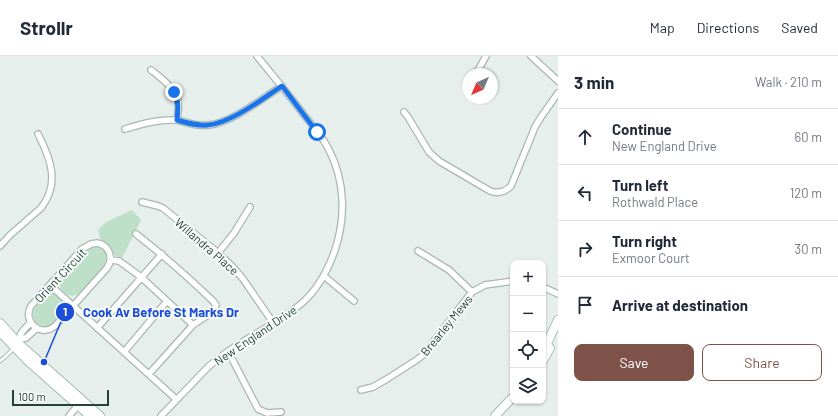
<!DOCTYPE html>
<html lang="en">
<head>
<meta charset="utf-8">
<style>
  :root { --surface:#fff; --page:#f6f6f7; --text:#1f2937; --muted:#747a83; --line:#e0e1e3; --accent:#7f5249 }
  body { margin:0; font-family:Barlow,sans-serif; background:var(--page); color:var(--text) }
  .controls { position:absolute; right:12px; bottom:12px; display:grid; overflow:hidden; border-radius:8px; box-shadow:0 1px 3px #0004 }
  .controls button { width:36px; height:36px; display:grid; place-items:center; padding:0; border:0; border-bottom:1px solid var(--line); background:var(--surface); color:var(--text); font:20px sans-serif }
  .compass { position:absolute; left:462px; top:12px; width:36px; height:36px; border-radius:50%; background:var(--surface); box-shadow:0 1px 3px #0004; rotate:224deg }
  .scale { position:absolute; left:12px; bottom:10px; width:97px; box-sizing:border-box; padding-left:4px; border:2px solid #24423a; border-top:0; font-size:11px; line-height:14px; white-space:nowrap; color:#24423a; -webkit-text-stroke:3px #f7fbf9; paint-order:stroke }
  .stop { position:absolute; width:12px; height:12px; margin:-9px; border:3px solid #1a73e8; border-radius:50%; background:#fff }
  .stop.end { background:#1a73e8; border-color:#fff; box-shadow:0 1px 4px #0008 }
  .list { margin:0; padding:0; list-style:none }
  h2 { display:flex; justify-content:space-between; align-items:center; height:52px; margin:0; padding:0 16px; font-size:17px }
  h2 small { font-size:13px; font-weight:400; color:var(--muted) }
  .list li { display:grid; grid-template-columns:26px 1fr auto; gap:12px; align-items:center; box-sizing:border-box; height:56px; padding:0 16px; border-top:1px solid var(--line) }
  .list b { display:block; font-size:15px; white-space:nowrap }
  .list p { margin:0; font-size:13px; white-space:nowrap; color:var(--muted) }
  .list em { font-size:13px; font-style:normal; color:var(--muted) }
  .actions { display:flex; gap:8px; padding:12px 16px }
  .actions a { flex:1; padding:9px 0; border:1px solid var(--accent); border-radius:8px; text-align:center; font-size:14px; color:var(--accent) }
  .actions .main { background:var(--accent); color:#fff }
  .icon { flex:none; width:22px; height:22px; fill:none; stroke:currentColor; stroke-width:2; stroke-linecap:round; stroke-linejoin:round }
  .map { position:relative; flex:none; width:558px; height:360px; overflow:hidden }
  header { display:flex; align-items:center; gap:24px; box-sizing:border-box; height:56px; padding:0 20px; background:var(--surface); border-bottom:1px solid var(--line) }
  header strong { font-size:19px }
  nav { display:flex; gap:22px; margin-inline-start:auto; font-size:14px }
  main { display:flex }
  aside { flex:1; background:var(--surface) }
  .map>svg:first-child { display:block }
  .green { fill:#bfe0c8 }
  .lines { fill:none; stroke-linecap:round; stroke-linejoin:round }
  .lane-casing { stroke:#a8b8b2; stroke-width:4.5 }
  .street-casing { stroke:#a8b8b2; stroke-width:8 }
  .secondary-casing { stroke:#a4bbb3; stroke-width:10 }
  .lane { stroke:#fff; stroke-width:2.5 }
  .street { stroke:#fff; stroke-width:5.5 }
  .secondary { stroke:#fff; stroke-width:8 }
  .route { stroke:#1a73e8; stroke-width:5 }
  .labels { text-anchor:middle; dominant-baseline:central; stroke-width:4; stroke-linejoin:round; paint-order:stroke }
  .street-label { font-size:12px; fill:#24423a; stroke:#f7fbf9 }
  .leader { fill:none; stroke:#1d4ed8; stroke-width:1.5 }
  .callout-dot { fill:#1d4ed8; stroke:#f7fbf9; stroke-width:1.5 }
  .mark-label { font-size:12px; text-anchor:middle; font-weight:bold; fill:#fff }
  .callout-label { font-size:13px; text-anchor:middle; font-weight:bold; fill:#1d4ed8; stroke:#f7fbf9; stroke-width:4; stroke-linejoin:round; paint-order:stroke }
</style>
</head>
<body>
<header>
<strong>Strollr</strong>
<nav><a>Map</a><a>Directions</a><a>Saved</a></nav>
</header>
<main>
<div class="map">
<svg width="558" height="360" viewBox="0 0 558 360">
  <rect width="100%" height="100%" fill="#e6efeb"/>
  <!-- green -->
  <path class="green" d="M 132,154 L 141,164 L 122,202 L 116,200 L 101,185 L 98,174 L 106,166 Z
    M 96,190 C 103,192 110,198 107,206 C 106,211 85,232 80,237 C 75,240 70,241 65,237 C 63,235 60,232 60,229 C 59,222 83,199 89,193 L 93,191 Z
    M 51,237 C 56,237 58,239 61,242 C 64,245 66,247 67,250 C 67,255 54,269 50,270 C 44,272 37,269 34,263 C 30,253 42,245 48,238 Z"/>
  <g class="lines">
    <!-- lane casing -->
    <g class="lane-casing">
      <path id="lane" d="M 0,305 L 5,301 L 13,293"/>
    </g>
    <!-- street casing -->
    <g class="street-casing">
      <path id="street" d="M 531,0 L 558,25
        M 151,14 C 161,22 175,32 178,45 C 179,51 178,58 177,64
        M 476,18 L 486,0
        M 404,56 L 408,61 L 429,96 L 439,105 L 490,135 C 498,138 505,136 511,130 L 535,71 L 541,61 L 558,37
        M 125,73 C 142,68 159,63 176,64 C 188,66 196,71 209,69 C 233,66 261,43 282,30
        M 142,146 L 158,150 L 163,152 L 218,197 L 233,211 L 243,223 L 274,268
        M 136,178 C 163,199 188,221 213,245 L 216,249 L 214,255 L 193,269 L 149,318
        M 97,187 C 109,189 114,202 107,212 L 55,270 C 41,282 22,266 31,250 L 82,193 L 91,188 Z
        M 0,190 L 10,179 L 41,152 C 60,128 51,103 38,78
        M 418,195 L 449,214 L 472,236
        M 218,197 L 234,177 L 250,151
        M 111,204 L 119,205 L 141,221 L 193,269
        M 324,220 L 354,245
        M 50,229 L 176,343
        M 543,231 L 558,238
        M 97,272 L 162,198
        M 20,283 L 26,282 L 37,272
        M 18,287 C 19,285 19,283 20,280 C 21,275 28,270 31,266
        M 228,295 L 258,353 L 267,357 L 281,356
        M 124,296 L 167,245
        M 361,334 L 373,331 L 387,323 L 418,303 L 424,298 L 472,236 L 485,229 L 513,225
        M 69,360 L 79,348
        M 161,360 L 209,310 C 219,302 230,293 241,287 C 261,274 283,263 302,247 C 318,233 328,214 335,194 C 346,161 345,125 329,94 C 323,81 313,70 304,59 C 289,39 273,20 257,0"/>
    </g>
    <!-- secondary casing -->
    <g class="secondary-casing">
      <path id="secondary" d="M 0,267 L 18,287 L 100,360
        M 0,276 L 28,305 L 90,360
        M 543,296 L 558,264
        M 543,305 L 550,292
        M 495,360 L 513,341"/>
    </g>
    <!-- lane -->
    <use href="#lane" class="lane"/>
    <!-- street -->
    <use href="#street" class="street"/>
    <!-- secondary -->
    <use href="#secondary" class="secondary"/>
  </g>
  <g class="lines">
    <!-- route -->
    <path class="route" d="M 174,36 C 179,45 178,54 177,64 C 187,67 197,70 208,69 C 231,67 262,43 282,30 L 317,76"/>
  </g>
  <g class="labels">
    <!-- street labels -->
    <g class="street-label">
      <text transform="translate(207 190) rotate(41)">Willandra Place</text>
      <text transform="translate(60 219) rotate(-47)">Orient Circuit</text>
      <text transform="translate(446 269) rotate(-51)">Brearley Mews</text>
      <text transform="translate(255 279) rotate(-34)">New England Drive</text>
    </g>
  </g>
  <!-- callouts -->
  <path class="leader" d="M44 306L65 256"/>
  <g class="callout-dot">
    <circle cx="44" cy="306" r="4"/>
    <circle cx="65" cy="256" r="10"/>
  </g>
  <g class="mark-label">
    <text x="65" y="260">1</text>
  </g>
  <g class="callout-label">
    <text x="161" y="261">Cook Av Before St Marks Dr</text>
  </g>
</svg>
<div class="controls">
<button>+</button>
<button>−</button>
<button><svg class="icon" aria-label="locate" viewBox="0 0 24 24"><circle cx="12" cy="12" r="6"/><path d="M12 2v4M12 18v4M2 12h4M18 12h4"/></svg></button>
<button><svg class="icon" aria-label="layers" viewBox="0 0 24 24"><path d="M12 4l9 5-9 5-9-5zM3 14l9 5 9-5"/></svg></button>
</div>
<svg class="compass" viewBox="-18 -18 36 36"><path d="M0-13l5 13h-10z" fill="#e53935"/><path d="M0 13l5-13h-10z" fill="#747a83"/></svg>
<div class="scale">100 m</div>
<div class="stop" style="left:317px;top:76px"></div>
<div class="stop end" style="left:174px;top:36px"></div>
</div>
<aside>
<h2>3 min<small>Walk · 210 m</small></h2>
<ul class="list">
<li><svg class="icon" aria-label="ahead" viewBox="0 0 24 24"><path d="M12 20V5M6 11l6-6 6 6"/></svg><div><b>Continue</b><p>New England Drive</p></div><em>60 m</em></li>
<li><svg class="icon" aria-label="left" viewBox="0 0 24 24"><path d="M17 20v-9H6M10 6l-5 5 5 5"/></svg><div><b>Turn left</b><p>Rothwald Place</p></div><em>120 m</em></li>
<li><svg class="icon" aria-label="right" viewBox="0 0 24 24"><path d="M7 20v-9h11M14 6l5 5-5 5"/></svg><div><b>Turn right</b><p>Exmoor Court</p></div><em>30 m</em></li>
<li><svg class="icon" aria-label="arrive" viewBox="0 0 24 24"><path d="M6 21V4h12l-3 4 3 4H6"/></svg><div><b>Arrive at destination</b></div></li>
</ul>
<div class="actions"><a class="main">Save</a><a>Share</a></div>
</aside>
</main>
</body>
</html>
